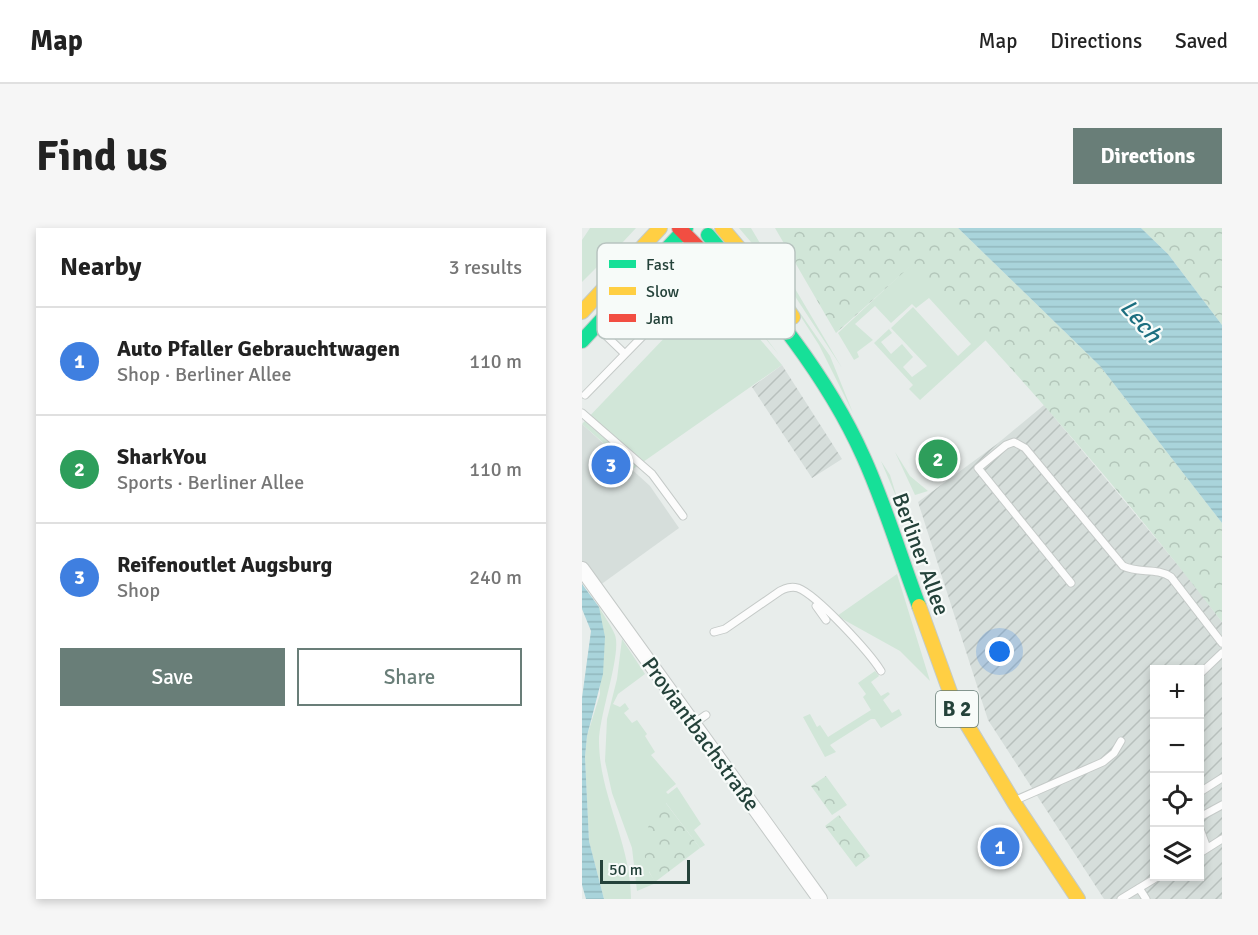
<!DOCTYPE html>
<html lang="en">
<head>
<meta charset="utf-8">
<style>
  :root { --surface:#fff; --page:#f6f6f6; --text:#222; --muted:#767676; --line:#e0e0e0; --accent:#697e78 }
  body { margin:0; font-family:Signika,sans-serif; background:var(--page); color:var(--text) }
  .controls { position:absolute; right:18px; bottom:18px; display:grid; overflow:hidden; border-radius:0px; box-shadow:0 3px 9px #0003 }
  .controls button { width:54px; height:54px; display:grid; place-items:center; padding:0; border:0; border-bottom:2px solid var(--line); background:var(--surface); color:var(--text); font:30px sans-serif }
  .scale { position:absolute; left:18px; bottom:15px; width:90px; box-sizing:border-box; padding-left:6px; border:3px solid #24423a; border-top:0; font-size:16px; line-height:21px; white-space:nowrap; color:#24423a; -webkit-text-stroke:4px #f7fbf9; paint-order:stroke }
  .you { position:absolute; left:418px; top:424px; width:21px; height:21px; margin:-15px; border:4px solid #fff; border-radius:50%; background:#1a73e8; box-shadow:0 0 0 9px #1a73e833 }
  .badge { display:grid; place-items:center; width:39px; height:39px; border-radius:50%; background:var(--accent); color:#fff; font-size:20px; font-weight:700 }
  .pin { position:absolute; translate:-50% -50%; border:3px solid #fff; box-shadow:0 2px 6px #0006 }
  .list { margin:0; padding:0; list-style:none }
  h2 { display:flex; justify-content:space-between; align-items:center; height:78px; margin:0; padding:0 24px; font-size:26px }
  h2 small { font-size:20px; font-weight:400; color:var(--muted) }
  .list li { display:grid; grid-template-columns:39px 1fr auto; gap:18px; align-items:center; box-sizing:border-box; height:108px; padding:0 24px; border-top:2px solid var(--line) }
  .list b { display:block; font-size:22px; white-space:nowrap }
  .list p { margin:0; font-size:20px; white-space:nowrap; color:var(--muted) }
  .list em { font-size:20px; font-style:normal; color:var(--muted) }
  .actions { display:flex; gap:12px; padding:18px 24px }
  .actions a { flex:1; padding:14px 0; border:2px solid var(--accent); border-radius:0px; text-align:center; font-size:21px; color:var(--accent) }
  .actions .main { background:var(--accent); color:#fff }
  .icon { flex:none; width:33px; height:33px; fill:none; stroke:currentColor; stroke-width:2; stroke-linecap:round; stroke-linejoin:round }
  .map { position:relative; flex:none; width:640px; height:671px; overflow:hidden; border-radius:0px }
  header { display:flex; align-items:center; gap:36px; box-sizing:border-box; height:84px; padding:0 30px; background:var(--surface); border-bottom:2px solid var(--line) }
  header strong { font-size:28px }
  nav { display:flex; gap:33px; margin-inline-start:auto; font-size:21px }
  .intro { display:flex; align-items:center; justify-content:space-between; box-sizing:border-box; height:144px; padding:0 36px }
  h1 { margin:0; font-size:42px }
  .button { padding:15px 27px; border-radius:0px; background:var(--accent); color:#fff; font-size:21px; font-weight:700 }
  main { display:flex; gap:36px; padding:0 36px }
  aside { flex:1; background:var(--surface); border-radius:0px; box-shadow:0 3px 9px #0003 }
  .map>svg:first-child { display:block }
  .built { fill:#d6dedb }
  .industrial { fill:url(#industrial-furrows); fill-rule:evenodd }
  .grass { fill:#d1e6d8 }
  .park { fill:url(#park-crowns) }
  .water { fill:url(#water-rules) }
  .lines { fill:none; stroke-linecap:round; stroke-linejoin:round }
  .lane-casing { stroke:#c5cac8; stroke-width:9 }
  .street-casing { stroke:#c5cac8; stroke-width:16 }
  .fast-casing { stroke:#c3cbc8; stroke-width:16 }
  .slow-casing { stroke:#c3cbc8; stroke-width:16 }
  .jam-casing { stroke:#c3cbc8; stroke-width:16 }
  .lane { stroke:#fcfcfc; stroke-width:7 }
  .street { stroke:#fcfcfc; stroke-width:14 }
  .fast { stroke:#16e098; stroke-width:14 }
  .slow { stroke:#ffcf43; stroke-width:14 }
  .jam { stroke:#f24e42; stroke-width:14 }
  .labels { text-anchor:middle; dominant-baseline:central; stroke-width:4.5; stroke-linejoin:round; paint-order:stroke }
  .shield { fill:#f7fbf9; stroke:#637a73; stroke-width:1.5 }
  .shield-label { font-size:21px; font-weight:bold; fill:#24423a }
  .street-label { font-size:22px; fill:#24423a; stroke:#f7fbf9 }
  .water-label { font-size:24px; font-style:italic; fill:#1c6f80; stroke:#f7fbf9 }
  .key { fill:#f7fbf9; stroke:#b8c4c0; stroke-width:1.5 }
  .key-label { font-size:16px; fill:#24423a }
</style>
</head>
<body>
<header>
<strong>Map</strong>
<nav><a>Map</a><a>Directions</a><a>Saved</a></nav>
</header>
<div class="intro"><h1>Find us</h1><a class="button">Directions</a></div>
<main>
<aside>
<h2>Nearby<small>3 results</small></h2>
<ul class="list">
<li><span class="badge" style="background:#3f7fe0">1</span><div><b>Auto Pfaller Gebrauchtwagen</b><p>Shop · Berliner Allee</p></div><em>110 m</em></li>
<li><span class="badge" style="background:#2e9e5b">2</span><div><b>SharkYou</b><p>Sports · Berliner Allee</p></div><em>110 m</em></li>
<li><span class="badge" style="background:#3f7fe0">3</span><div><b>Reifenoutlet Augsburg</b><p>Shop</p></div><em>240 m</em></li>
</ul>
<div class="actions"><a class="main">Save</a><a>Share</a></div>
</aside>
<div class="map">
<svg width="640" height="671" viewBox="0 0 640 671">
  <defs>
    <pattern id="industrial-furrows" width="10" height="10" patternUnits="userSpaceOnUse" patternTransform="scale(1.5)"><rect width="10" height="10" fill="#d6dedb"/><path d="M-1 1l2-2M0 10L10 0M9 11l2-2" fill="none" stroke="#b8c0bd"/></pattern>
    <pattern id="park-crowns" width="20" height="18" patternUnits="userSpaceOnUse" patternTransform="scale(1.5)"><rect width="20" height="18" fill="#d1e6d8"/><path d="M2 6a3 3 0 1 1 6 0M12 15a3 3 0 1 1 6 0" fill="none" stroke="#b3c6ba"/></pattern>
    <pattern id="water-rules" width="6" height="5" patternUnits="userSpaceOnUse" patternTransform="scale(1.5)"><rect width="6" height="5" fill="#a9d4db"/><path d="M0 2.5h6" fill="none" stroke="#91b7bd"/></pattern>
  </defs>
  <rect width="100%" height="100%" fill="#e8edeb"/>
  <!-- built -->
  <path class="built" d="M 0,196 L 68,258 L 97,300 L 14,360 L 0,342 Z"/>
  <!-- industrial -->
  <path class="industrial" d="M 200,137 L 260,231 L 230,250 L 170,159 Z
    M 462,177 L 606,349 L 640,394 L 640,671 L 522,671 L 406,492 L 336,274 L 415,216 ZM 572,442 L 618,442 L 618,648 L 572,648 Z"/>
  <!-- grass -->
  <path class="grass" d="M 8,0 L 54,0 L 27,29 L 22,25 L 15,33 L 18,36 L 0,54 L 0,12 Z
    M 157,0 L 169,0 L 192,39 L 191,40 Z
    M 354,27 L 412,121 L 404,112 L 338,172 L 327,161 L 331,157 L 292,115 L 307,101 L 310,105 L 299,114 L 309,126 L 320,116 L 331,129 L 321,139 L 330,149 L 345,138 L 309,100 L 331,79 L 376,128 L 389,116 L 347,70 L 334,80 L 330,76 L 309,95 L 293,78 L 273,96 L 291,112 L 275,124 L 277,129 L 272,132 L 256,105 L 331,35 Z
    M 112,28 L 131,41 L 197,127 L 147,66 L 112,31 Z
    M 104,33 L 148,76 L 200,137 L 51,241 L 0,196 L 112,79 L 86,53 Z
    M 199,37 L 260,140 L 203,53 Z
    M 194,50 L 248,128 L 271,185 L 237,117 Z
    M 313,224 L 328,248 L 346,263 L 333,267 Z
    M 299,233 L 308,247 L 316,273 Z
    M 315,346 L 348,453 L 318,423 L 255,388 Z
    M 17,379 C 22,388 29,397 33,407 C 40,426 16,490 17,515 C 18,569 49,616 49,671 L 22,671 L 7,613 L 3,529 L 5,508 L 18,466 Z
    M 40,411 L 63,446 L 36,466 L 31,476 L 38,479 L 43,475 L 47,481 L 42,485 L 50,495 L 55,492 L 65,506 L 63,508 L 73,524 L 69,527 L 94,556 L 84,564 L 86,566 L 95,559 L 119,596 L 112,602 L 123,617 L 118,620 L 84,575 L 67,644 L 74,655 L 55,663 L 50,620 L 30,565 L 23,533 L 25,491 L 35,451 Z
    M 293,443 L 297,448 L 289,454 L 299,468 L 306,464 L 308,466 L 301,472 L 310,485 L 317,481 L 320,487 L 299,500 L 293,491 L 289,491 L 248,517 L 254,524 L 243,529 L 221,489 L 228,486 L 235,499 L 238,497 L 246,509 L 289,482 L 281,469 L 284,466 L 276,455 Z"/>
  <!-- park -->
  <path class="park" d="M 193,0 L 376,0 L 518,138 L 640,295 L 640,394 C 545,269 440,150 332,35 L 254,105 Z
    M 559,0 L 640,0 L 640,97 L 586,26 Z
    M 244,548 L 265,577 L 250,587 L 229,558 Z
    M 83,574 L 118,620 L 73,654 C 55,627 60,597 83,574 Z
    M 257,587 L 288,628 L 274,639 L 243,598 Z"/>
  <!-- water -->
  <path class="water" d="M 376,0 L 559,0 L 586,26 L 640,97 L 640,295 L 518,138 Z
    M 0,356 L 17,379 L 23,409 L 21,446 L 5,508 L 3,529 L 7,613 L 22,671 L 4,671 L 0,657 L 0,470 L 9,403 L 0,381 Z"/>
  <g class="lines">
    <!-- lane casing -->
    <g class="lane-casing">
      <path id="lane" d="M 15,99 L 43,126
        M 3,167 L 94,74
        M 0,185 L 70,246 L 101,288
        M 489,355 L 396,240 L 424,217 L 432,214 L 443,220 L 541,338 C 557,346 574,339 589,349 L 640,415
        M 234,378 L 244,392
        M 132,404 L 143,401 L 198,363 C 204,360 209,358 216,360 C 235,367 288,425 299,443
        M 618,446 L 640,425
        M 111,496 L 124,487
        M 618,564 L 640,550
        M 434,572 L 521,534 L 532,525 L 539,513
        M 618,589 L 640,577
        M 618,601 L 625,620
        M 618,625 L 640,611
        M 557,660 L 564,671
        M 539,671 L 577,648"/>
    </g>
    <!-- street casing -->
    <g class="street-casing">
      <path id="street" d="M 0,341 L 238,671"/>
    </g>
    <!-- fast casing -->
    <g class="fast-casing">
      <path id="fast" d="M 126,7 C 184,75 244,145 281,228 C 303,276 318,328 337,378
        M 0,113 L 104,0"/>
    </g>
    <!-- slow casing -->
    <g class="slow-casing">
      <path id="slow" d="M 140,0 L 187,55 L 211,89
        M 0,84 L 78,0
        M 337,378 L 372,475 L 433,576 L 496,671"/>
    </g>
    <!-- jam casing -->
    <g class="jam-casing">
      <path id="jam" d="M 97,0 L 131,34"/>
    </g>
    <!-- lane -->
    <use href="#lane" class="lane"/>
    <!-- street -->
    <use href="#street" class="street"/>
    <!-- fast -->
    <use href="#fast" class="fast"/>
    <!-- slow -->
    <use href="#slow" class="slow"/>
    <!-- jam -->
    <use href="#jam" class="jam"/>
  </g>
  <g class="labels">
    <!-- shield labels -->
    <rect class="shield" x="354" y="463" width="42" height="36" rx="4.5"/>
    <g class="shield-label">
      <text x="375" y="481">B 2</text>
    </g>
    <!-- street labels -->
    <g class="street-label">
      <text transform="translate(339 326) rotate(70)">Berliner Allee</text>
      <text transform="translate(119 506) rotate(54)">Proviantbachstraße</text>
    </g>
    <!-- water labels -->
    <g class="water-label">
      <text transform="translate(559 93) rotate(49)">Lech</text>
    </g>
  </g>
  <!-- legend -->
  <rect x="15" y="15" width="198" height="96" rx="9" class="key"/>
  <rect x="27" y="32" width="27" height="8" fill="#16e098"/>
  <rect x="27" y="59" width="27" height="8" fill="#ffcf43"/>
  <rect x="27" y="86" width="27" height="8" fill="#f24e42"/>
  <g class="key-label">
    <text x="64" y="42">Fast</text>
    <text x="64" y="69">Slow</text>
    <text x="64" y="96">Jam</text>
  </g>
</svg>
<div class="controls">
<button>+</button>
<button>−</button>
<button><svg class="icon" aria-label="locate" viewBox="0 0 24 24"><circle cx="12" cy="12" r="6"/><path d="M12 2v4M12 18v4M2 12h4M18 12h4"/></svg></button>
<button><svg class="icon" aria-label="layers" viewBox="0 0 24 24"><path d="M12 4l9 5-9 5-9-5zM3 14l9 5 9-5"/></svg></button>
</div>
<div class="scale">50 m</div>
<div class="you"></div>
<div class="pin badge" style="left:418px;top:619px;background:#3f7fe0">1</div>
<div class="pin badge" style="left:356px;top:231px;background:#2e9e5b">2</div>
<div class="pin badge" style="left:29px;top:237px;background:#3f7fe0">3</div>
</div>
</main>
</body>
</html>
